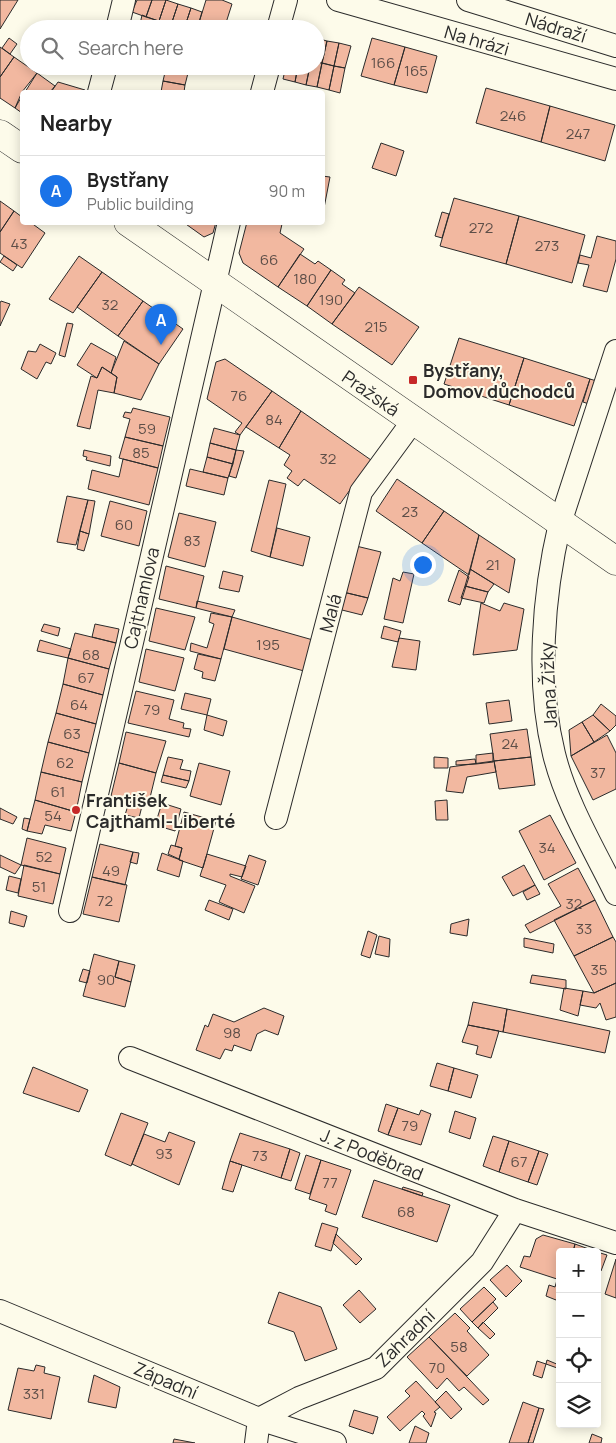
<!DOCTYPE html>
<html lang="en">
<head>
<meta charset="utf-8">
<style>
  :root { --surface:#fff; --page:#f6f6f6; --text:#222; --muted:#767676; --line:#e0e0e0; --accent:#1a73e8 }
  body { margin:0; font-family:Manrope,sans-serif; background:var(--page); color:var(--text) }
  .controls { position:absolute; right:15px; bottom:15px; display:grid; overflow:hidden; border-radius:5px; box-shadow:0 2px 12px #0003 }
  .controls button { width:45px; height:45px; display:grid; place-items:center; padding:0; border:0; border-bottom:1px solid var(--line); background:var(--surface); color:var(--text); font:25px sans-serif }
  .you { position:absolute; left:422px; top:564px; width:18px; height:18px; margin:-12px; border:4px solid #fff; border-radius:50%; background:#1a73e8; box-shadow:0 0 0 8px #1a73e833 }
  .badge { display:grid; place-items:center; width:32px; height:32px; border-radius:50%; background:var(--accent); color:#fff; font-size:16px; font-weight:700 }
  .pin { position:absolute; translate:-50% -41px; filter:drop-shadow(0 1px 2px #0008) }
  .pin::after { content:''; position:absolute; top:26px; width:18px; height:15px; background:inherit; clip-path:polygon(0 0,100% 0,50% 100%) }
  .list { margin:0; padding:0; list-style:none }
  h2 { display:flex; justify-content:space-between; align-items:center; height:65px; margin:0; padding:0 20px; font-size:21px }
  h2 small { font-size:16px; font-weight:400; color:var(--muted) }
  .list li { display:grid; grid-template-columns:32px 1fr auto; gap:15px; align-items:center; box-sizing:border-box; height:70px; padding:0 20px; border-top:1px solid var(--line) }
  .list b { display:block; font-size:19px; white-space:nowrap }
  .list p { margin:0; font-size:16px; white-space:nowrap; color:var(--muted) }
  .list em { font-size:16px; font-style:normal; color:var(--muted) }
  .icon { flex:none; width:28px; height:28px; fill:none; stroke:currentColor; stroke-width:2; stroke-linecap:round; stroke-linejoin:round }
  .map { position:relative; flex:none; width:616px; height:1443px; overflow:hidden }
  .search { position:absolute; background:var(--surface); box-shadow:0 2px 12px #0003; left:20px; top:20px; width:305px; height:55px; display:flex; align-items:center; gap:12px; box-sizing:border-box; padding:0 18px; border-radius:28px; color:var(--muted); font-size:19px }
  .panel { position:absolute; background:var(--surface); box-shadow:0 2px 12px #0003; left:20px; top:90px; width:305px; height:135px; border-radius:5px }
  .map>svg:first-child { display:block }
  .building { fill:#f2b8a0; stroke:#2b2b2b }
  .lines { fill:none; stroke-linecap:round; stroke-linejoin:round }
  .minor-casing { stroke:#2b2b2b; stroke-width:24 }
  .tertiary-casing { stroke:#2b2b2b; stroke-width:29 }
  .minor { stroke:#fdfbea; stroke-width:22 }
  .tertiary { stroke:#fdfbea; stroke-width:28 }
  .poi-dot { fill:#c62828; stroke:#fdfbea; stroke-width:2 }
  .labels { text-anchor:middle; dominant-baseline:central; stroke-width:4; stroke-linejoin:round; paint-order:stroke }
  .number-label { font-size:15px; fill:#5d4e48 }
  .street-label { font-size:18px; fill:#2b2b2b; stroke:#fdfbea }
  .poi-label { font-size:18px; font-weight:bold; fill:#2b2b2b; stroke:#fdfbea; text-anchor:start }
</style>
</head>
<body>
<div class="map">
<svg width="616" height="1443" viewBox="0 0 616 1443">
  <rect width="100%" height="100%" fill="#fdfbea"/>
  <!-- building -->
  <path class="building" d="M 0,0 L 18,0 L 0,29 Z
    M 137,0 L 152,0 L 146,17 L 132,12 Z
    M 152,0 L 166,0 L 159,21 L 146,17 Z
    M 166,0 L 178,4 L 171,25 L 159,21 Z
    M 206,0 L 222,0 L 232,4 L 224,29 L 197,29 Z
    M 178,4 L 191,8 L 184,29 L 171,25 Z
    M 191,8 L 202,12 L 197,29 L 184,29 Z
    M 142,15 L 169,25 L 168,29 L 139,29 Z
    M 48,24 L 66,29 L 46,29 Z
    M 9,38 L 17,44 L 10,54 L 2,48 Z
    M 316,38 L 327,41 L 322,63 L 316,62 Z
    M 372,38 L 405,47 L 394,85 L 361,76 Z
    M 327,41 L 339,43 L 334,66 L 322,63 Z
    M 339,43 L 351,46 L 345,68 L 334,66 Z
    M 0,47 L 14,57 L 0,77 Z
    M 405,47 L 437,56 L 427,93 L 394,85 Z
    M 14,57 L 37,73 L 22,92 L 15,108 L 0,98 L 0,77 Z
    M 316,62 L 322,63 L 317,87 L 306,85 L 310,66 L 316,66 Z
    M 322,63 L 334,66 L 329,90 L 317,87 Z
    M 135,66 L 147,66 L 146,71 L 134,69 Z
    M 166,66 L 189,66 L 188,73 L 166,68 Z
    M 222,66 L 255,66 L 253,74 Z
    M 286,66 L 298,66 L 295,82 L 283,79 Z
    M 298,66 L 310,66 L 306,85 L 295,82 Z
    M 334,66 L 345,68 L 340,93 L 329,90 Z
    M 166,68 L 188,73 L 185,85 L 163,81 Z
    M 37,73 L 55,86 L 50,92 L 25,92 Z
    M 163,81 L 185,85 L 184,92 L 161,92 Z
    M 58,82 L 85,90 L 85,92 L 51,92 Z
    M 486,88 L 550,106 L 541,142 L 476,123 Z
    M 22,96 L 22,113 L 15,108 Z
    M 550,106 L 615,125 L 605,161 L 541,142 Z
    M 381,143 L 404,151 L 396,176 L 372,168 Z
    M 322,176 L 330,177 L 324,208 L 322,207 Z
    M 454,198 L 519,216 L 506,264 L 440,246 Z
    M 0,201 L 14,211 L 0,232 Z
    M 14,211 L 22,217 L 22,222 L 30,222 L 45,233 L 22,268 L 0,253 L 0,232 Z
    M 442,212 L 449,214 L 442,238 L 435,236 Z
    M 519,216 L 585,235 L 572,283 L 506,264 Z
    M 183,222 L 216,222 L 213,233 L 204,237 Z
    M 247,222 L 282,224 L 280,233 L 304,249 L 278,287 L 243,263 L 239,253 Z
    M 597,236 L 616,241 L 616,259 L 607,292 L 583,286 L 589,265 L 578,263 L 580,255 L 591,258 Z
    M 300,254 L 315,264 L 318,261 L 331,270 L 307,306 L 278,287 Z
    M 4,256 L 17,265 L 13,271 L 0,262 Z
    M 79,256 L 102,272 L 73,313 L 49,299 Z
    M 331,270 L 345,280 L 342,284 L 355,293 L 332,324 L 307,306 Z
    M 102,272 L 143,301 L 118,336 L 77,307 Z
    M 359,287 L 419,327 L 392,365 L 332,324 Z
    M 1,301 L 10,304 L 0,326 L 0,303 Z
    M 143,301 L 183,329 L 159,364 L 118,336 Z
    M 67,323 L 73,324 L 65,357 L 59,355 Z
    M 459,338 L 524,358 L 509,405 L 444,384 Z
    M 124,341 L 159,364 L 141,400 L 114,393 L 117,377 L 111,373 Z
    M 91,343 L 116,357 L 111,373 L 102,367 L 97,378 L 77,365 Z
    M 40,344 L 56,353 L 51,364 L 46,362 L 37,379 L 21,369 L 28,351 L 36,352 Z
    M 524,358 L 590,379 L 574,426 L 509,405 Z
    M 225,359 L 272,391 L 240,435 L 235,432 L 242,423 L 207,399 L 216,362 Z
    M 102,367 L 117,377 L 114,393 L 98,390 L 90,429 L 77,426 L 91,376 L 97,378 Z
    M 590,379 L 600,382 L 592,405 L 583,402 Z
    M 272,391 L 301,411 L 279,448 L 246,427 Z
    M 133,408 L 170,417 L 163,446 L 125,437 L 130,419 L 123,417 L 125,412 L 131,413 Z
    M 301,411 L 371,460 L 340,504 L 304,479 L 298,486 L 287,478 L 292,471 L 284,465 L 290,455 L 279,448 Z
    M 214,428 L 240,435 L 236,450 L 210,443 Z
    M 125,437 L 163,446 L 158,468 L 119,458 Z
    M 210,443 L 236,450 L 233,464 L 207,457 Z
    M 84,450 L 111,456 L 110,466 L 86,460 L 87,457 L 83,456 Z
    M 236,450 L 244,451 L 236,478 L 229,476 Z
    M 207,457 L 233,464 L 228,478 L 203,472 Z
    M 123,459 L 158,468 L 149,505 L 88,489 L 92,470 L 119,477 Z
    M 190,469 L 228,478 L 224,495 L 186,486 Z
    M 397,479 L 444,511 L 422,543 L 376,511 Z
    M 269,480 L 286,484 L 270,557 L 251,551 Z
    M 67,496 L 88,500 L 76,545 L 57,542 Z
    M 88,500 L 95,501 L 89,534 L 80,531 Z
    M 110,501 L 147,511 L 139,546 L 101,536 Z
    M 444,511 L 479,535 L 469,575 L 422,543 Z
    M 179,513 L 216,522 L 205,567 L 168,557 Z
    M 277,528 L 310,537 L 303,566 L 270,557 Z
    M 80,531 L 89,534 L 84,551 L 77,549 Z
    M 479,535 L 515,559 L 509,593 L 470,569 Z
    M 356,546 L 381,552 L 368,598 L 343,592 Z
    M 166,566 L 204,576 L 196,608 L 159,599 Z
    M 470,569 L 494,584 L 488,592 L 465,586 Z
    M 459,570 L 469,577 L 460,605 L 448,601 Z
    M 223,571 L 243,576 L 239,592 L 219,588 Z
    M 403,572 L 414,574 L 403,623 L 384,619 L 393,578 L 400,581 Z
    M 465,586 L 488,592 L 484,603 L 461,598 Z
    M 343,592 L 368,598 L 362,615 L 338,609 Z
    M 197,601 L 235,610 L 232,617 L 196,608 Z
    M 481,603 L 500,611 L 504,603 L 524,609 L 517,650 L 473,655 Z
    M 156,608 L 195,617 L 185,650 L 149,641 Z
    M 211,613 L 232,617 L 221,659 L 190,651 L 191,643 L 207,648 L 214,624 L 209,622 Z
    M 232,617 L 313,640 L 304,671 L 224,649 Z
    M 44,624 L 60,628 L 58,636 L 41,631 Z
    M 95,624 L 119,629 L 116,643 L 92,637 Z
    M 384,626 L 401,631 L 398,642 L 381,638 Z
    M 75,633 L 116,643 L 109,669 L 68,658 Z
    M 399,638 L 420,641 L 416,670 L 392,667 Z
    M 40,640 L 71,649 L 68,658 L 37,651 Z
    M 146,649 L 184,658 L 175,691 L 139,682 Z
    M 198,654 L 221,659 L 215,681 L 202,678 L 203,672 L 194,669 Z
    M 68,658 L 109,669 L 103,695 L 63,684 Z
    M 63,684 L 103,695 L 96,724 L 56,713 Z
    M 136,691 L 174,700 L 169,719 L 184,723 L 183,728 L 191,729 L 189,737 L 128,723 Z
    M 185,693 L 211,699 L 207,715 L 181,709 Z
    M 509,700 L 512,721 L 489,724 L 486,703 Z
    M 601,704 L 616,716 L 616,725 L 610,731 L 593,715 Z
    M 56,713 L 96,724 L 89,753 L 48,742 Z
    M 207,715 L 227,721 L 223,736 L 204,730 Z
    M 593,715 L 610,731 L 594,742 L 582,722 Z
    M 582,722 L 594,742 L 571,756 L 569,730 Z
    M 527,729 L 531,757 L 494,761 L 490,734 Z
    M 126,732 L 166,741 L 156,773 L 119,763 Z
    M 607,735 L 616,753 L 616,789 L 593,800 L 571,756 Z
    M 48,742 L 89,753 L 82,782 L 41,772 Z
    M 493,753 L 493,762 L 476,764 L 476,755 Z
    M 168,757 L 183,760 L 180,769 L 191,771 L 189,781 L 163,775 Z
    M 434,757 L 448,758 L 448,768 L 434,768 Z
    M 531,757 L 535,785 L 499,789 L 494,761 Z
    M 475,759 L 476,764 L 456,765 L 456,761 Z
    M 494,761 L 496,772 L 467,777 L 463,793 L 446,791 L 450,767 Z
    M 119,763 L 156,773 L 148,806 L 111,796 Z
    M 199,763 L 230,771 L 221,805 L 190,796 Z
    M 41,772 L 82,782 L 76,812 L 35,800 Z
    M 163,775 L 189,781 L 186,788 L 161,782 Z
    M 35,800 L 76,812 L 71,831 L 45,825 L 42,834 L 27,831 Z
    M 447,800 L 448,820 L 436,820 L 435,801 Z
    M 129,802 L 142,806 L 139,818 L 125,815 Z
    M 162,803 L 181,809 L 175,831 L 155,825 Z
    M 0,808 L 17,817 L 13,824 L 0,819 Z
    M 184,812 L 216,821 L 203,868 L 179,860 L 182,848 L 175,846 Z
    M 550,815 L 576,863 L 544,880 L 519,831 Z
    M 24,818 L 30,819 L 27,831 L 22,829 Z
    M 27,838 L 66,848 L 60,874 L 21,865 Z
    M 100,844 L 133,852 L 125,885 L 92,877 Z
    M 171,845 L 182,848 L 179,859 L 168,854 Z
    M 133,852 L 139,853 L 137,864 L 130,862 Z
    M 162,853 L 183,861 L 179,877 L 157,870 Z
    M 207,854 L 246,866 L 242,877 L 230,874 L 230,876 L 255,886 L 244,913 L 219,902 L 226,885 L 200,876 Z
    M 0,855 L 21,865 L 15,874 L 0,867 Z
    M 249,855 L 266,861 L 258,885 L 241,879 Z
    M 24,865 L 60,874 L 53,904 L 18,896 Z
    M 524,865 L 535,885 L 513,896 L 502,877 Z
    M 578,868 L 595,900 L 530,933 L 525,925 L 561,906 L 548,884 Z
    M 9,876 L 21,879 L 18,893 L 6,890 Z
    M 92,877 L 127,885 L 119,922 L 83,914 Z
    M 535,885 L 540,894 L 527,900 L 523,892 Z
    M 209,900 L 233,909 L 229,920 L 205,910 Z
    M 595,900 L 613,937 L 574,956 L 554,920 Z
    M 11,911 L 27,916 L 24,927 L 9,923 Z
    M 469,919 L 467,936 L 450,933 L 451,924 Z
    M 368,931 L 377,935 L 370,958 L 361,955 Z
    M 379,936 L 390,939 L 389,957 L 375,954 Z
    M 613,937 L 616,942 L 616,983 L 594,993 L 574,956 Z
    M 524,938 L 554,944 L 553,953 L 524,947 Z
    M 94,954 L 119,961 L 115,977 L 131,982 L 125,1007 L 83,996 Z
    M 119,961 L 135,965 L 131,982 L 115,977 Z
    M 83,969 L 90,971 L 87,983 L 79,981 Z
    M 532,975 L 566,980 L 566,989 L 530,983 Z
    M 616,983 L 616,1017 L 606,1020 L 600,1003 L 596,1008 L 580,1005 L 583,991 L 594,993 Z
    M 564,988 L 583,991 L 578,1016 L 560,1010 Z
    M 473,1002 L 507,1009 L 503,1032 L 468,1025 Z
    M 264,1008 L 284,1016 L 278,1035 L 265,1030 L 257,1034 L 251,1051 L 234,1045 L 232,1051 L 225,1049 L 220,1059 L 196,1050 L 205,1025 L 208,1027 L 213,1014 L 234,1022 Z
    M 507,1009 L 610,1031 L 605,1053 L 503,1032 Z
    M 468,1025 L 499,1031 L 491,1058 L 476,1054 L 478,1046 L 462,1042 Z
    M 437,1063 L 454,1068 L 448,1091 L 430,1086 Z
    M 33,1067 L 88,1090 L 79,1112 L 23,1093 Z
    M 454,1068 L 478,1075 L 471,1098 L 448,1091 Z
    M 386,1104 L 398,1108 L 388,1135 L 378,1131 Z
    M 398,1108 L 419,1115 L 421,1110 L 431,1114 L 421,1145 L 388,1135 Z
    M 455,1111 L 476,1118 L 470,1139 L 449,1132 Z
    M 121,1113 L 148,1123 L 131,1166 L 105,1155 Z
    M 169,1132 L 195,1142 L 179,1185 L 132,1164 L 144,1134 L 165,1142 Z
    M 240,1133 L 290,1149 L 281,1178 L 230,1161 Z
    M 493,1136 L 509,1141 L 499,1172 L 483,1166 Z
    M 509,1141 L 539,1151 L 528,1182 L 499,1172 Z
    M 290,1149 L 300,1153 L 291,1181 L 281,1178 Z
    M 539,1151 L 548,1154 L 537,1185 L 528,1182 Z
    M 306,1155 L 321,1160 L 310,1194 L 295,1189 Z
    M 321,1160 L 351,1170 L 336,1215 L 325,1211 L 327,1205 L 309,1199 Z
    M 230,1161 L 242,1165 L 233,1192 L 222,1189 Z
    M 374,1180 L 450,1205 L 437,1242 L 362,1217 Z
    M 403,1187 L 423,1193 L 422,1196 L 402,1189 Z
    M 322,1223 L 338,1228 L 331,1251 L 315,1246 Z
    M 336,1234 L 362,1259 L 356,1265 L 333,1243 Z
    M 543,1235 L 575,1244 L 573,1252 L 560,1252 L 560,1280 L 520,1267 L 524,1256 L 530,1257 L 536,1239 Z
    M 575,1244 L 597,1252 L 573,1252 Z
    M 597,1252 L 607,1255 L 601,1271 L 597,1270 Z
    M 616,1259 L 616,1298 L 605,1294 Z
    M 507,1265 L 522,1281 L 506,1297 L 490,1280 Z
    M 557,1280 L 560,1280 L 560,1290 L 556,1300 L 546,1296 L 549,1285 L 555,1287 Z
    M 484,1287 L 496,1299 L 472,1322 L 460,1309 Z
    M 359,1290 L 376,1309 L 360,1323 L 343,1305 Z
    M 279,1292 L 321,1307 L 337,1349 L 305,1361 L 294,1332 L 268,1323 Z
    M 493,1302 L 498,1308 L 478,1328 L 472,1322 Z
    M 455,1313 L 470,1328 L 467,1331 L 489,1355 L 467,1376 L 429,1337 Z
    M 483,1322 L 495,1334 L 490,1339 L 478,1328 Z
    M 429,1337 L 489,1400 L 483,1405 L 464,1387 L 459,1391 L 447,1378 L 437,1389 L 407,1357 Z
    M 547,1360 L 559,1365 L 560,1362 L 560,1369 L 546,1364 Z
    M 537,1361 L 546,1364 L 542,1378 L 533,1375 Z
    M 36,1365 L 45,1367 L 44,1373 L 60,1377 L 51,1419 L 8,1410 L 18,1368 L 34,1371 Z
    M 94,1375 L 120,1387 L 116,1408 L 88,1402 Z
    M 416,1381 L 440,1407 L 434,1412 L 436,1413 L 431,1427 L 423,1416 L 425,1414 L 422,1411 L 400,1431 L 387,1417 L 410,1396 L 405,1391 Z
    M 446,1391 L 462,1409 L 451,1419 L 435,1402 Z
    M 523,1402 L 539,1408 L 528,1443 L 509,1443 Z
    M 539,1408 L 544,1409 L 533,1443 L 528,1443 Z
    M 354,1410 L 378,1417 L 373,1434 L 349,1426 Z
    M 415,1426 L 429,1433 L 426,1443 L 409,1443 Z
    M 592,1434 L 602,1438 L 601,1443 L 589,1443 Z
    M 174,1439 L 195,1443 L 173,1443 Z"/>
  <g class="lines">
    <!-- minor casing -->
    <g class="minor-casing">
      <path id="minor" d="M 338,0 L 616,79
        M 468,0 L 616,46
        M 117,29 L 124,0
        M 278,29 L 286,0
        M 99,92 L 106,66
        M 262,92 L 269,66
        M 616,351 L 560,523 C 543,595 536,682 554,754 C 566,803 594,849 616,894
        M 276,818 L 361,492 L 413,421
        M 70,911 L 229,222
        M 130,1058 L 515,1210 L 616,1243
        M 0,1311 L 259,1419 L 335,1443
        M 256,1443 L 259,1419 L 299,1398 L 376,1368 L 482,1262 L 515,1210"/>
    </g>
    <!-- tertiary casing -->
    <g class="tertiary-casing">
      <path id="tertiary" d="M 0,134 L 22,149
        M 128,222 L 616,561"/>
    </g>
    <!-- minor -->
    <use href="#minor" class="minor"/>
    <!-- tertiary -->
    <use href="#tertiary" class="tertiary"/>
  </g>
  <!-- markers -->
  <g class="poi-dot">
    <rect x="408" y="375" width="10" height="10" rx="2.5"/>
    <circle cx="76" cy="810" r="5"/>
  </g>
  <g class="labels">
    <!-- number labels -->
    <g class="number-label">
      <text x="383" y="62">166</text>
      <text x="416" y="70">165</text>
      <text x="513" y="115">246</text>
      <text x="578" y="133">247</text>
      <text x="481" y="227">272</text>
      <text x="19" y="243">43</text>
      <text x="547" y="245">273</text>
      <text x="269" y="259">66</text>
      <text x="305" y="278">180</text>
      <text x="331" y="299">190</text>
      <text x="110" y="304">32</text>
      <text x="376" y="326">215</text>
      <text x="239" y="395">76</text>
      <text x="274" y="419">84</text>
      <text x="147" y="428">59</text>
      <text x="141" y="452">85</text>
      <text x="328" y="458">32</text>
      <text x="410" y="511">23</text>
      <text x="124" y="524">60</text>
      <text x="192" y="540">83</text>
      <text x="493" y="564">21</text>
      <text x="268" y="644">195</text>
      <text x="91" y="654">68</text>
      <text x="86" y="677">67</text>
      <text x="79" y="704">64</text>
      <text x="152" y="709">79</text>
      <text x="72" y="733">63</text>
      <text x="510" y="743">24</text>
      <text x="65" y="762">62</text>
      <text x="598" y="772">37</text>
      <text x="58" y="791">61</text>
      <text x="53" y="815">54</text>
      <text x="547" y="847">34</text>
      <text x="44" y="856">52</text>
      <text x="111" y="870">49</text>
      <text x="39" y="886">51</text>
      <text x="105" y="900">72</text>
      <text x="574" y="903">32</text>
      <text x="584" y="928">33</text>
      <text x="599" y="969">35</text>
      <text x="106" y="979">90</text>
      <text x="232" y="1032">98</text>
      <text x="410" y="1125">79</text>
      <text x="164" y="1153">93</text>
      <text x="260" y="1155">73</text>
      <text x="519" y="1161">67</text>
      <text x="330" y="1182">77</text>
      <text x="406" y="1211">68</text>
      <text x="459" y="1346">58</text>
      <text x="437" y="1367">70</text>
      <text x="34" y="1393">331</text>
    </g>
    <!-- street labels -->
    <g class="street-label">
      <text transform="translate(556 27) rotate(17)">Nádraží</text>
      <text transform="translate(477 40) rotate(16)">Na hrázi</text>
      <text transform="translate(371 393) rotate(35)">Pražská</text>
      <text transform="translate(141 598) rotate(-77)">Cajthamlova</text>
      <text transform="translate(330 613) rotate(-75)">Malá</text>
      <text transform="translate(548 685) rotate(-93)">Jana Žižky</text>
      <text transform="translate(372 1154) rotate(22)">J. z Poděbrad</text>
      <text transform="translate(405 1338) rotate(-44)">Zahradní</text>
      <text transform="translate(166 1380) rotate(23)">Západní</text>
    </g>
    <!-- poi labels -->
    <g class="poi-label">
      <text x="423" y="370">Bystřany,<tspan x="423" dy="21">Domov důchodců</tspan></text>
      <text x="86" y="800">František<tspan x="86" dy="21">Cajthaml-Liberté</tspan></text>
    </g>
  </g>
</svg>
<div class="controls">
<button>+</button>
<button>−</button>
<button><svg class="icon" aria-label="locate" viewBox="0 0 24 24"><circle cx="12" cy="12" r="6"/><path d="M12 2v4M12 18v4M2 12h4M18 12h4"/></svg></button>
<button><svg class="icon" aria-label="layers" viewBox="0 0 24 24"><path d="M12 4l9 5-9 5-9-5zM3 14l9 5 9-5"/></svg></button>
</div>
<div class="you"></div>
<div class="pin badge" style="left:161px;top:345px">A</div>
<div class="search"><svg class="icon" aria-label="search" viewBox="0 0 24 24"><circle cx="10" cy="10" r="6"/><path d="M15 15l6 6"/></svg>Search here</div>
<section class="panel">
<h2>Nearby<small></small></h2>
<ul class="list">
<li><span class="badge">A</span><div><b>Bystřany</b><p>Public building</p></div><em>90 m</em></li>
</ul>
</section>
</div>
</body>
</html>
